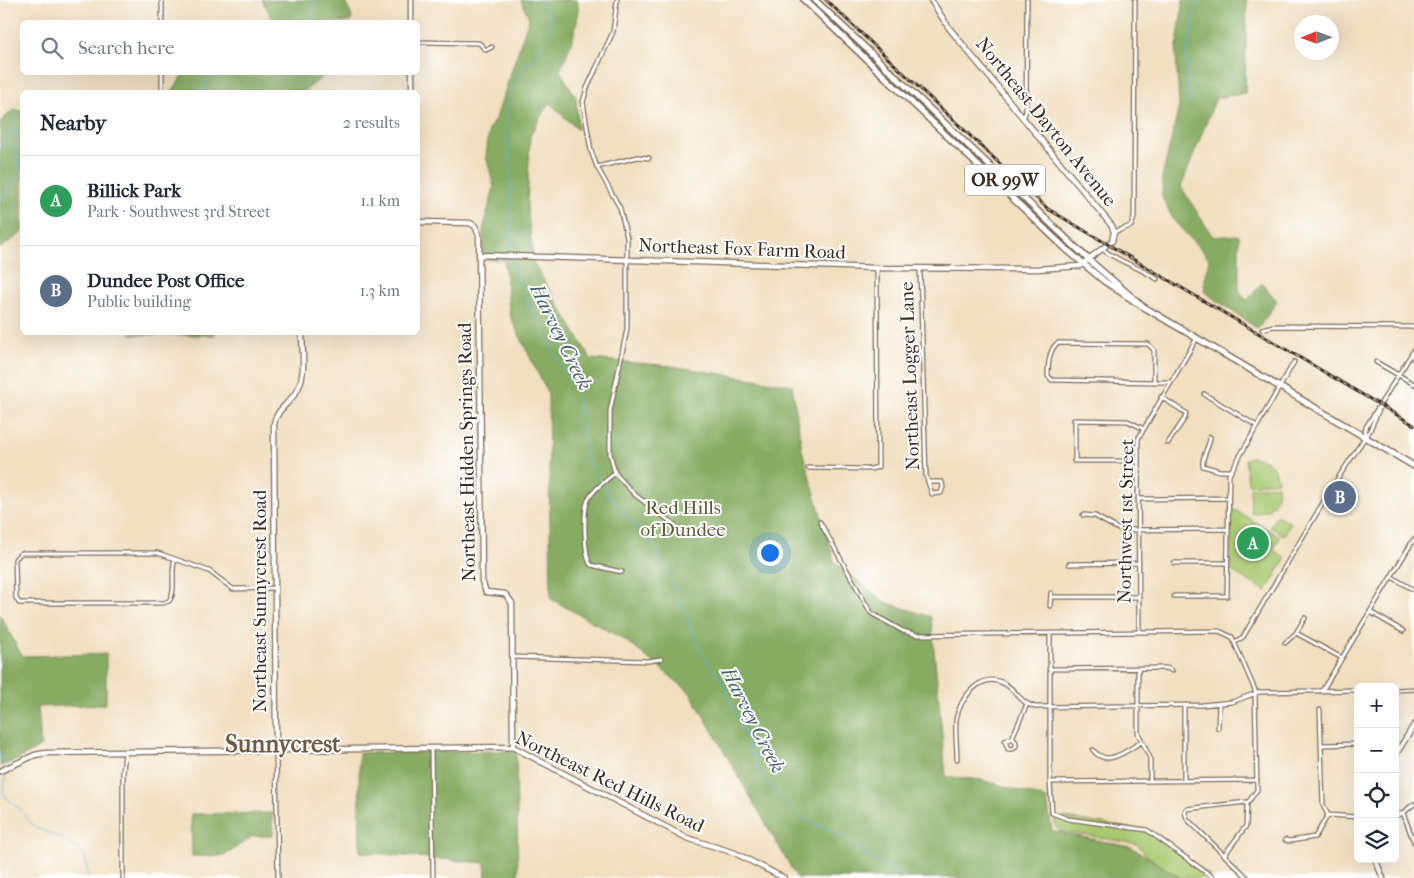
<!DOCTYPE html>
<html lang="en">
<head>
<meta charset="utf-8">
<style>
  :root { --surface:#fff; --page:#f6f6f7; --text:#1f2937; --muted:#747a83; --line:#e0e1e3; --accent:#ea580c }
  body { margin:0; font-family:"IM FELL French Canon",serif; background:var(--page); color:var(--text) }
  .controls { position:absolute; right:15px; bottom:15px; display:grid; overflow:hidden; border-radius:8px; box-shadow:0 5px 20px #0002 }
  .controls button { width:45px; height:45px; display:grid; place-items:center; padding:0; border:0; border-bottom:1px solid var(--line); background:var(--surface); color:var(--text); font:25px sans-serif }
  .compass { position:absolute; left:1294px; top:15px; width:45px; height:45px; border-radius:50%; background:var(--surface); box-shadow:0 5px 20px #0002; rotate:269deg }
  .you { position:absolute; left:769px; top:552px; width:18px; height:18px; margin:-12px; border:4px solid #fff; border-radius:50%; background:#1a73e8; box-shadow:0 0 0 8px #1a73e833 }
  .badge { display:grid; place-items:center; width:32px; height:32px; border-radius:50%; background:var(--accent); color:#fff; font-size:16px; font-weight:700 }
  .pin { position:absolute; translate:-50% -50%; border:2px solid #fff; box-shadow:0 1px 5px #0006 }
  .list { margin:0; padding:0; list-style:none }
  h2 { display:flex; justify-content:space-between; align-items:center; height:65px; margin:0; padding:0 20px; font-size:21px }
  h2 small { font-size:16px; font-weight:400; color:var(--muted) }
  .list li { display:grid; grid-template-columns:32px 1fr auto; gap:15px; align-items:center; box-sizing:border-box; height:90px; padding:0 20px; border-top:1px solid var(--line) }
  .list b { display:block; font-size:19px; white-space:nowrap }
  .list p { margin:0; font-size:16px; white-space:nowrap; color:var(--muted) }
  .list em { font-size:16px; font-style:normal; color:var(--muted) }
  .icon { flex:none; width:28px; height:28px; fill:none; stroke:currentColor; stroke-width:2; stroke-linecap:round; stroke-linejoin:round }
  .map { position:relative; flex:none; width:1414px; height:878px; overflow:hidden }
  .search { position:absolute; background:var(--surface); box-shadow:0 5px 20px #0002; left:20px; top:20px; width:400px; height:55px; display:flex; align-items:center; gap:12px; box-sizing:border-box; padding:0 18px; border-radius:8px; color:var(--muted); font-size:19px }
  .panel { position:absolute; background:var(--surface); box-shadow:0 5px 20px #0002; left:20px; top:90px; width:400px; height:245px; border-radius:8px }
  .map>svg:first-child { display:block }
  .green { fill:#a8c870; stroke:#727947 }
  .forest { fill:#86ac62; stroke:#606b40 }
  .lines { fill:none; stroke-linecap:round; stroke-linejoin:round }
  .stream { stroke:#5cb0d7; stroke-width:1 }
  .minor-casing { stroke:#7b6957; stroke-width:5.5 }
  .tertiary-casing { stroke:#7b6957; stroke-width:7 }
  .secondary-casing { stroke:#7b6957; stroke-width:7 }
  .primary-casing { stroke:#7b6957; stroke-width:8 }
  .minor { stroke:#fff; stroke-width:3 }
  .tertiary { stroke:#fff; stroke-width:4.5 }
  .secondary { stroke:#fff; stroke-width:4.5 }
  .primary { stroke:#fff; stroke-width:5 }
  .rail-casing { stroke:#3b2a1e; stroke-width:3 }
  .rail { stroke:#fff; stroke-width:1; stroke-dasharray:4; stroke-linecap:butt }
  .labels { text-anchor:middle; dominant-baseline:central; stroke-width:4; stroke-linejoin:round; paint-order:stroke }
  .shield { fill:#fff; stroke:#766a62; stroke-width:1 }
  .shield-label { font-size:18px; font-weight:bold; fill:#3b2a1e }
  .street-label { font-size:19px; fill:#3b2a1e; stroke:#fff }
  .park-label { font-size:19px; fill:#5c5937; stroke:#fff }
  .water-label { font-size:20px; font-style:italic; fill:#486068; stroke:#fff }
  .district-label { font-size:24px; font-weight:bold; fill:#715a43; stroke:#fff }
</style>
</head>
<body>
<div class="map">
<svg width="1414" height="878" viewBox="0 0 1414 878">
  <rect width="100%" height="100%" fill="#fff"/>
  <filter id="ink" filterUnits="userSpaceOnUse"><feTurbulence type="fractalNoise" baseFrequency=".02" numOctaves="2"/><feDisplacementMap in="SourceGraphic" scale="10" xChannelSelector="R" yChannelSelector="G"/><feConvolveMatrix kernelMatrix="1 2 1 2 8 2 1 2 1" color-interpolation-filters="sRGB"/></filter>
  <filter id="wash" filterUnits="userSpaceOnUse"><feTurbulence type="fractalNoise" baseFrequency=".0096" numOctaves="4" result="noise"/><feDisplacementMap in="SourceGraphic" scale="20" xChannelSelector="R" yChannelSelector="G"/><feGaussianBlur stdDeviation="1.12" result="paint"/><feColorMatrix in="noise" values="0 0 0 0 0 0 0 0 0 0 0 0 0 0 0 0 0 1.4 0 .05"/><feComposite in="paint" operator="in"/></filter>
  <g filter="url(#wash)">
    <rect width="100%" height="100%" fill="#f1dfc0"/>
    <!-- green -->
    <path class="green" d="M 1252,457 C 1268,458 1276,466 1278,481 L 1250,485 L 1248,483 L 1245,459 Z
      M 1277,485 C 1280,502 1269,514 1251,513 L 1250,488 Z
      M 1230,507 L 1280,537 L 1273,550 L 1286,558 L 1266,591 L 1230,570 Z
      M 1277,515 L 1291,523 L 1284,535 L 1270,527 Z
      M 1054,816 L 1147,831 L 1210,876 L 1208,878 L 1179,878 L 1147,856 L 1137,844 L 1060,831 L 1056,827 Z"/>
    <!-- forest -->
    <path class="forest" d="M 262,0 L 344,0 L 352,17 L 351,22 L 272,22 L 273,20 Z
      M 521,0 L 577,0 C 582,22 568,50 560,71 L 576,97 L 578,130 L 549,102 L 530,136 L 527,207 L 534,264 L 591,359 L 671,366 L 792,385 L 802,450 L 835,563 L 885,602 L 931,617 L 946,777 L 982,780 L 1047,799 L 1052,831 L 1131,847 L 1181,878 L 797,878 L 690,692 L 625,640 L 551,599 L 548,394 L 510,316 L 504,260 L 483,259 L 483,230 L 494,187 L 486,156 L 489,130 L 497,115 L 529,18 Z
      M 1183,0 L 1247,0 L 1245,93 L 1216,98 L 1181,187 L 1213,237 L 1239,235 L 1239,290 L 1247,301 L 1262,283 L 1277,301 L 1258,329 L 1206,293 L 1204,285 L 1209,258 L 1174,221 L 1162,197 L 1162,178 L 1179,107 L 1176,53 Z
      M 184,73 L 184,72 L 327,73 L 305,91 L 172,92 Z
      M 13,110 L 22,111 L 22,233 L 0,248 L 0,122 Z
      M 214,332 L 215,335 L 131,335 L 130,333 Z
      M 0,615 L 22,656 L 106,654 L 106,704 L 38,707 L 41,746 L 17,760 L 0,766 Z
      M 516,751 L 518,878 L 486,878 L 485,863 L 360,852 L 359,753 Z
      M 272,813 L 273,836 L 253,836 L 224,856 L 192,856 L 191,814 Z"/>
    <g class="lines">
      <!-- stream -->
      <path class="stream" d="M 311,22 L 315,0
        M 279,72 L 300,75 L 306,72
        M 202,92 L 208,78 L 221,72
        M 1191,105 C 1188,86 1185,66 1188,46 C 1190,31 1197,16 1196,0
        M 0,148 L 5,144 L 10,131 L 16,131
        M 0,201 L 8,187 L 22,174 L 15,150 L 16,131 L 22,127
        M 512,254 L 510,166 L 506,126 L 509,103 L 520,70 L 534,60 L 551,29 L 551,18 L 540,0
        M 512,258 L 513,268 L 527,301 L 576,392 L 587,460 L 610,497 L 657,550 L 704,657 L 722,681 L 760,772 L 782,801 L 805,820 L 836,832 L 871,858 L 906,878
        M 0,753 L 7,766
        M 6,770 L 3,794 L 24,813 L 26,818 L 35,827 L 69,842 L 85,856 L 88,878"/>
    </g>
  </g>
  <g filter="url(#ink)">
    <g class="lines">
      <!-- minor casing -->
      <g class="minor-casing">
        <path id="minor" d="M 617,0 L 613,32 L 587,88 L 583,102 L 591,151 L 597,167 L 620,208 L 627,238 L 627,329 L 610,411 L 610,454 L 615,473 C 606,481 593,489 588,500 C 583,510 584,557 591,565 L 622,572
          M 162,22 L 162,0
          M 418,42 L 479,43 L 486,50 L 492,47
          M 162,92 L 162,72
          M 1023,119 L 1026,111 L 1027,0
          M 597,167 L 638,157 L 649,158
          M 1114,232 L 1131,226 L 1134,218 L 1135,0
          M 1102,249 C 1119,262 1139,267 1157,279
          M 920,269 L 926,476 L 932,494 L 941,493 L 943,487 L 942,482 L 928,482
          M 1262,329 L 1273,326 L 1414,327
          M 1376,362 L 1414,384
          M 1154,382 L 1154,350 L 1148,344 L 1058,343 C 1049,348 1048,367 1048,376 L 1052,380 L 1156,382 L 1171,382
          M 1204,394 L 1257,426
          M 1161,397 L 1186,413 L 1185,418 L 1168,443
          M 1074,420 L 1128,421 L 1142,428
          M 1075,421 L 1075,460
          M 1364,435 L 1366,427 L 1414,350
          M 1210,437 C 1210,447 1201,456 1203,466 L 1220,471 L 1230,471
          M 1074,461 L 1138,461
          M 808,468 L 871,469 L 878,467 L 877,268
          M 615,473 L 634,494 L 679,528
          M 1138,499 L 1228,498
          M 1083,515 L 1095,516 L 1120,530 L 1227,529
          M 820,522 L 871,613 L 903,631 L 917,635 L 1219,631 L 1232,637 L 1255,690 L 1257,790 L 1247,804 L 1246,826 L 1225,854
          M 21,553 L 158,553 L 175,559 C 170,572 177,591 169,601 L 163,603 L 19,603 L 16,598 L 15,559 Z
          M 175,559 L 209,571 L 233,589 L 275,588
          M 1174,563 L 1227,563
          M 1069,564 L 1139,563
          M 1392,577 L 1414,590
          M 1174,596 L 1227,596 L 1229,475 L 1294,362
          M 1051,597 L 1139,597
          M 1050,606 L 1051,593
          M 1370,612 L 1403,631
          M 1139,631 L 1138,439 L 1197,338
          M 1050,633 L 1050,782 L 1052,813 L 1068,819 L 1147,830 L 1214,878
          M 1296,633 L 1342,658
          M 1235,642 L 1243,637 L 1336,481 L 1370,430 L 1381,405
          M 1285,643 L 1296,633 L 1305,618
          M 512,657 L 648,661 L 661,659
          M 1049,669 L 1167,668 L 1172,671
          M 1138,669 L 1138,733 L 1150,758 L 1150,780
          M 1395,690 L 1414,689
          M 1322,691 L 1414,539
          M 1184,706 L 1184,780
          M 1320,710 L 1323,805 L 1328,815
          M 1218,728 L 1219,704
          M 1012,738 L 1016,742 L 1016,746 L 1013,749 L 1008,749 L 1005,741 L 1012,738 L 1027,704
          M 1321,745 L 1358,744
          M 431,748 L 433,878
          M 276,750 L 278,878
          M 1093,750 C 1107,768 1126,751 1141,742
          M 957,759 C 957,747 955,733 956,720 C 959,699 981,670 1005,684 C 1017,691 1020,703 1035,707 L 1202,705 L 1232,702 L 1259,692 L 1358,690
          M 1050,782 L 1257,780
          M 1247,802 L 1186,809 L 1185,812 L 1187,819 L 1248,878
          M 1403,813 L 1414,842
          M 1328,815 L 1358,817
          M 1395,816 L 1403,813 L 1414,804
          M 1285,840 L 1290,841 L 1315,837 L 1328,815
          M 123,878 L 123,772 L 125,752"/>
      </g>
      <!-- tertiary casing -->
      <g class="tertiary-casing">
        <path id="tertiary" d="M 411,0 L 411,22
          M 412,72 L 412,92
          M 418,222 L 470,223 L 475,226 L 479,235 L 482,581 L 486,592 L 505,594 L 512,603 L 513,747
          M 480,255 L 877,268 L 1037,269 L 1080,266 L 1112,241 L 1114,232 L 1112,226 L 949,28 L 931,0
          M 276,750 L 274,424 C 276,410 289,404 296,392 C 307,376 302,351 302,332
          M 0,771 L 35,755 L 46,753 L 513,747 L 687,838 L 735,853 L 784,878"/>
      </g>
      <!-- secondary casing -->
      <g class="secondary-casing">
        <path id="secondary" d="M 1395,756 L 1414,725
          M 1375,859 L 1383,878"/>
      </g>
      <!-- primary casing -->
      <g class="primary-casing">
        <path id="primary" d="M 804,0 L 1066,249 L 1104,281 L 1137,303 L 1414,466
          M 815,0 L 1089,260 L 1140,304"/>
      </g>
      <!-- minor -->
      <use href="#minor" class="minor"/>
      <!-- tertiary -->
      <use href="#tertiary" class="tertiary"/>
      <!-- secondary -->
      <use href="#secondary" class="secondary"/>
      <!-- primary -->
      <use href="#primary" class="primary"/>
      <!-- rail casing -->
      <g class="rail-casing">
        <path id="rail" d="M 826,0 L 1048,209 L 1414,425"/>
      </g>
      <!-- rail -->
      <use href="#rail" class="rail"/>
    </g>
  </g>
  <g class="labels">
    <!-- shield labels -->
    <rect class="shield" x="965" y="164.5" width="80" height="31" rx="4"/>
    <g class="shield-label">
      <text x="1005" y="180">OR 99W</text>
    </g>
    <!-- street labels -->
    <g class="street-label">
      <text transform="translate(1046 122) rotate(51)">Northeast Dayton Avenue</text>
      <text transform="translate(742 249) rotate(2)">Northeast Fox Farm Road</text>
      <text transform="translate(910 376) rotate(-92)">Northeast Logger Lane</text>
      <text transform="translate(467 452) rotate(-91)">Northeast Hidden Springs Road</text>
      <text transform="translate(1126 521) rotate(-89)">Northwest 1st Street</text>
      <text transform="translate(260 601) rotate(-90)">Northeast Sunnycrest Road</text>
      <text transform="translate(610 782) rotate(26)">Northeast Red Hills Road</text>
    </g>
    <!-- park labels -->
    <g class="park-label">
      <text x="683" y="508">Red Hills<tspan x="683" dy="22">of Dundee</tspan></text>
    </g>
    <!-- water labels -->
    <g class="water-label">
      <text transform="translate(561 337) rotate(64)">Harvey Creek</text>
      <text transform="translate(753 720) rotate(63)">Harvey Creek</text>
    </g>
    <!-- district labels -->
    <g class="district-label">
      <text x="283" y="744">Sunnycrest</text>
    </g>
  </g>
</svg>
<div class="controls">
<button>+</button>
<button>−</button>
<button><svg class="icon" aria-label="locate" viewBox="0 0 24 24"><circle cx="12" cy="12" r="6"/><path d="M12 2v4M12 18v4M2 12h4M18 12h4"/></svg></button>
<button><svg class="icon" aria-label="layers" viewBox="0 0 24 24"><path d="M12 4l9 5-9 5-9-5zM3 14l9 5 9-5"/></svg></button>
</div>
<svg class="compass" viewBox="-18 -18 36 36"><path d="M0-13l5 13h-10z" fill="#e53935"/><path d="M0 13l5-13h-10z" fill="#747a83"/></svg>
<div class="you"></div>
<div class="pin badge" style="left:1253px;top:543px;background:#2e9e5b">A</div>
<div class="pin badge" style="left:1340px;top:497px;background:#5c6f8a">B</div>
<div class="search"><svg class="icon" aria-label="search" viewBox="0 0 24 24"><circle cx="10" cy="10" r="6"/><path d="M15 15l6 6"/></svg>Search here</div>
<section class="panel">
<h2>Nearby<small>2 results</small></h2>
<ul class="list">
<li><span class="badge" style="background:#2e9e5b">A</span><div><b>Billick Park</b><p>Park · Southwest 3rd Street</p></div><em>1.1 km</em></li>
<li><span class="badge" style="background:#5c6f8a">B</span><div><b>Dundee Post Office</b><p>Public building</p></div><em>1.3 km</em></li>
</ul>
</section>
</div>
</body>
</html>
